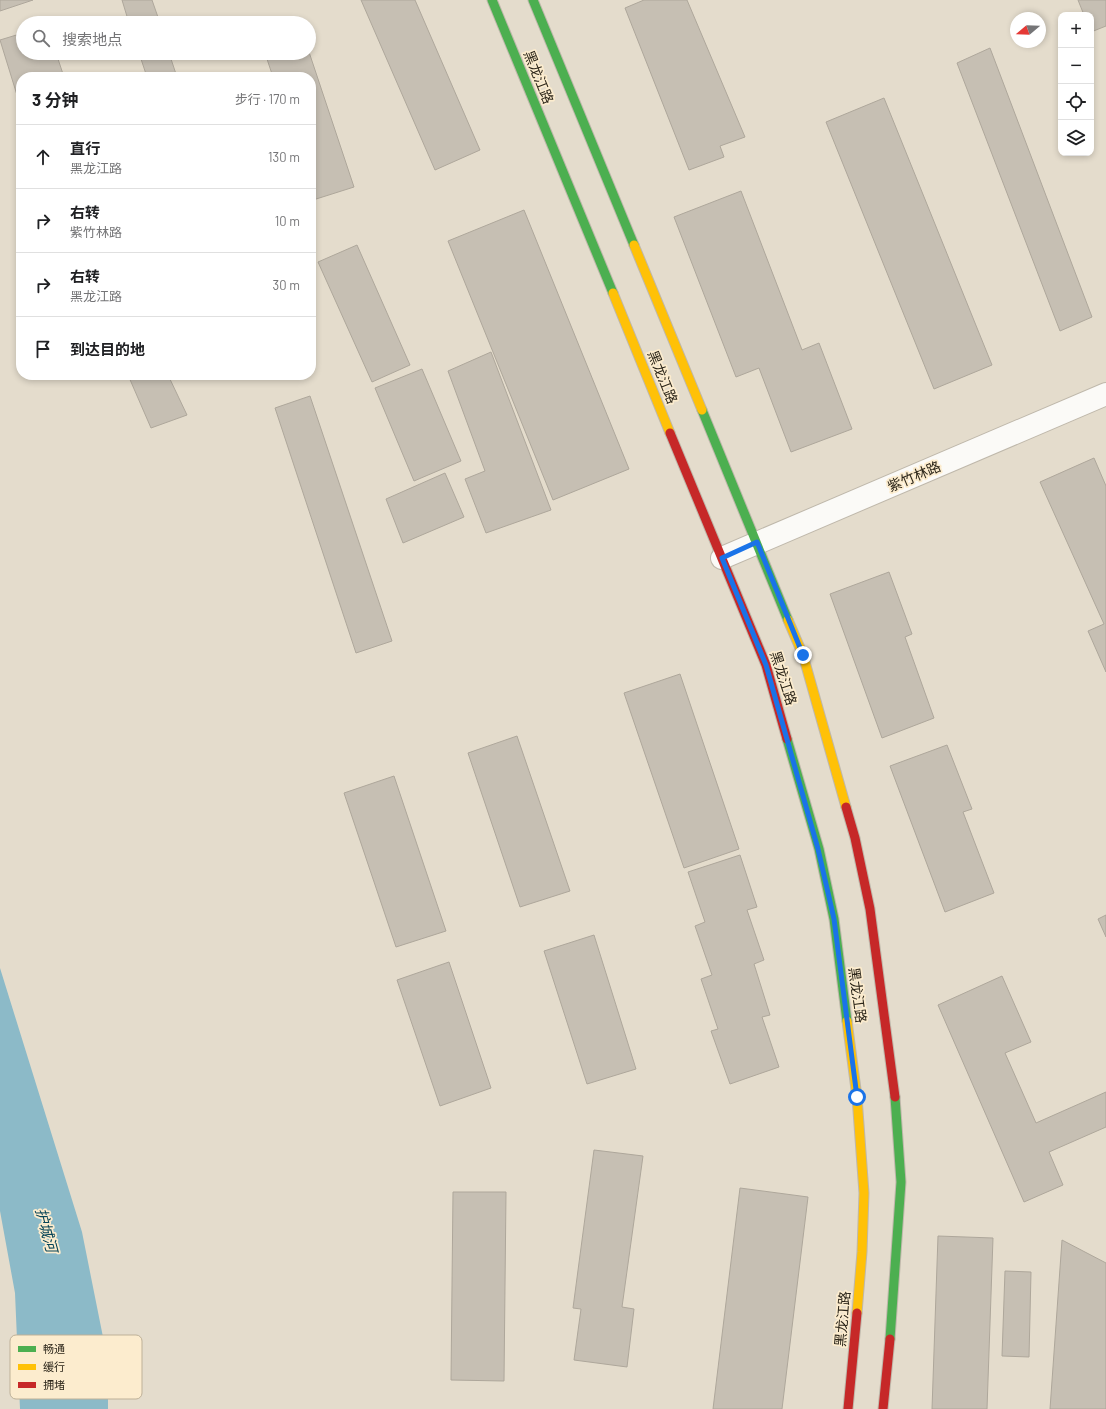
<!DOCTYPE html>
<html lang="zh">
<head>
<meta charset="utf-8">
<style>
  :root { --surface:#fff; --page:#f2f2f2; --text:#202124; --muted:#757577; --line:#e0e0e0 }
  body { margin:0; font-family:Barlow,"Noto Sans SC",sans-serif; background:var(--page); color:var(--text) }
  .controls { position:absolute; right:12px; top:12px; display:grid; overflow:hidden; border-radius:8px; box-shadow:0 2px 6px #0003 }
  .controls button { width:36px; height:36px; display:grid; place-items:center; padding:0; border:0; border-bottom:1px solid var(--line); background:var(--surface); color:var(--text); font:20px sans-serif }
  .compass { position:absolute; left:1010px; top:12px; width:36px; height:36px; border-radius:50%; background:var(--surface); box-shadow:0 2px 6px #0003; rotate:251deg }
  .stop { position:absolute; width:12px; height:12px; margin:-9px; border:3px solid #1a73e8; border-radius:50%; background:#fff }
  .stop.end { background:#1a73e8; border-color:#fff; box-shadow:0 1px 4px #0008 }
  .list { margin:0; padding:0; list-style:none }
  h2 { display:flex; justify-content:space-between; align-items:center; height:52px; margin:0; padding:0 16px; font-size:17px }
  h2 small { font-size:13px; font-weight:400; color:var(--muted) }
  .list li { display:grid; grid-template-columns:26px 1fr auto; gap:12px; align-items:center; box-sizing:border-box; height:64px; padding:0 16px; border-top:1px solid var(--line) }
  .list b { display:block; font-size:15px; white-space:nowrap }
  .list p { margin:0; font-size:13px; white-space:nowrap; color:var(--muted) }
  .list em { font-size:13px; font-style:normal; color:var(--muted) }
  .icon { flex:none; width:22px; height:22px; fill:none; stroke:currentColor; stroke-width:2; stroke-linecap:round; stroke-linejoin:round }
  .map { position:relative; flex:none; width:1106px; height:1409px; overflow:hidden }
  .search { position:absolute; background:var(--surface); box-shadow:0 2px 6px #0003; left:16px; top:16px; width:300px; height:44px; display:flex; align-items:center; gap:10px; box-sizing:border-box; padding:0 14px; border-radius:22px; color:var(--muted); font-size:15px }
  .panel { position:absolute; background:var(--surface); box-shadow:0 2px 6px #0003; left:16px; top:72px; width:300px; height:308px; border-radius:16px }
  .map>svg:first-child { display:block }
  .water { fill:#8cbac8 }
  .building { fill:#c6bfb3; stroke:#aea79b }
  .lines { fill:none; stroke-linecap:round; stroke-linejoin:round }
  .street-casing { stroke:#bfb8ab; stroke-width:24 }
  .fast-casing { stroke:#bfb8ab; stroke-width:11 }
  .slow-casing { stroke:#bfb8ab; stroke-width:11 }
  .jam-casing { stroke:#bfb8ab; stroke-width:11 }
  .street { stroke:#fbfaf7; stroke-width:22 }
  .fast { stroke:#4caf50; stroke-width:9 }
  .slow { stroke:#ffc107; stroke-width:9 }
  .jam { stroke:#c62828; stroke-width:9 }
  .route { stroke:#1a73e8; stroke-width:5 }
  .labels { text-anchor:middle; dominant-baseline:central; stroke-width:3.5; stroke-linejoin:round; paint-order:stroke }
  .street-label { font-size:14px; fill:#2c261a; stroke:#fcecce }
  .water-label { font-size:15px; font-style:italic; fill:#064457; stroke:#fcecce }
  .key { fill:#fcecce; stroke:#beb198; stroke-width:1 }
  .key-label { font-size:11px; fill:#2c261a }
</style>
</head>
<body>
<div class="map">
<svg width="1106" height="1409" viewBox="0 0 1106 1409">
  <rect width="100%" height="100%" fill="#e4dccc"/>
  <!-- water -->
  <path class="water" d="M 0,968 L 82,1232 L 108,1362 L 108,1409 L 20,1409 L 15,1293 L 0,1211 Z"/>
  <!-- building -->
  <path class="building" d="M 0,0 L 33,0 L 0,11 Z
    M 122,0 L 152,0 L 160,23 L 129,23 Z
    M 361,0 L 415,0 L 480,150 L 435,170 Z
    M 644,0 L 687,0 L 745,137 L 720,146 L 724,157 L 689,170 L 625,8 Z
    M 1078,0 L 1106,0 L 1106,26 L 1091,32 L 1091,15 L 1084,15 Z
    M 23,33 L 23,53 L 56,53 L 64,77 L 21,77 L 21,108 L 0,40 Z
    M 990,48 L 1092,317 L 1060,331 L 957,63 Z
    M 309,52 L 354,187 L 313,200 L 311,194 L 311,77 L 273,77 L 265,53 Z
    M 139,53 L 169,53 L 177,77 L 147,77 Z
    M 884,98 L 992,365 L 934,389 L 826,122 Z
    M 741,191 L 802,350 L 819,343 L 852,429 L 791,452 L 759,368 L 736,377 L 674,217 Z
    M 524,210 L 629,469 L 553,500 L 448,241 Z
    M 357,245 L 410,365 L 372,382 L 318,262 Z
    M 491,352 L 551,510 L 486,533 L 465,479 L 485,471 L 448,371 Z
    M 422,369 L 461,461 L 414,481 L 375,388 Z
    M 128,375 L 168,375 L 187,415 L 151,428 Z
    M 310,396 L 392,641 L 356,653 L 275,408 Z
    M 1094,458 L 1106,486 L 1106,672 L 1088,631 L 1104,624 L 1040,482 Z
    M 445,473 L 464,517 L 403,543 L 386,499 Z
    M 889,572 L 912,634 L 905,637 L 934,718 L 882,738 L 830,594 Z
    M 680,674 L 739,849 L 684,868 L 624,693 Z
    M 517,736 L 570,891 L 520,907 L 468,753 Z
    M 947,745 L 972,809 L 963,812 L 994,893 L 945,912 L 890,766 Z
    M 394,776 L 446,931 L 396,947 L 344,793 Z
    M 740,855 L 757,907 L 747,910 L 764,960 L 754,964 L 770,1015 L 762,1017 L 779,1067 L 730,1084 L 711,1031 L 718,1029 L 701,979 L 712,975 L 695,926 L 705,922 L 688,872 Z
    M 1106,915 L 1106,937 L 1098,919 Z
    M 594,935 L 636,1069 L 587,1084 L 544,951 Z
    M 449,962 L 491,1088 L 440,1106 L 397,980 Z
    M 1002,976 L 1031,1042 L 1005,1053 L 1036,1123 L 1106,1092 L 1106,1127 L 1049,1152 L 1063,1185 L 1024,1202 L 938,1005 Z
    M 594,1150 L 643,1156 L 622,1307 L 634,1309 L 627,1367 L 574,1360 L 581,1309 L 573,1308 Z
    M 740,1188 L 808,1197 L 782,1409 L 713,1409 Z
    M 453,1192 L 506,1192 L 504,1381 L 451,1380 Z
    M 938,1236 L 993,1238 L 987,1409 L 932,1409 Z
    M 1062,1240 L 1106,1263 L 1106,1409 L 1050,1409 Z
    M 1005,1271 L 1031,1272 L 1029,1357 L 1002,1356 Z"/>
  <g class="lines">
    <!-- street casing -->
    <g class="street-casing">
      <path id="street" d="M 722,558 L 1106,394"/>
    </g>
    <!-- fast casing -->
    <g class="fast-casing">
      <path id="fast" d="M 492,0 L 613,293
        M 533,0 L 634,245
        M 702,410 L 788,620
        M 787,739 L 819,849 L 834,919 L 847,1021
        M 890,1339 L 901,1182 L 895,1097"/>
    </g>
    <!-- slow casing -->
    <g class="slow-casing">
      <path id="slow" d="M 634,245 L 702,410
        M 613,293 L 670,433
        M 788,620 L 803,655 L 846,807
        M 847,1021 L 857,1097 L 864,1193 L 862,1252 L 857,1313"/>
    </g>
    <!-- jam casing -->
    <g class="jam-casing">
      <path id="jam" d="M 670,433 L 766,665 L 787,739
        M 846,807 L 855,838 L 870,909 L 895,1097
        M 848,1409 L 857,1313
        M 883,1409 L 890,1339"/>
    </g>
    <!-- street -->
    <use href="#street" class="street"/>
    <!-- fast -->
    <use href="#fast" class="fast"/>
    <!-- slow -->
    <use href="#slow" class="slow"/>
    <!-- jam -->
    <use href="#jam" class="jam"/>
  </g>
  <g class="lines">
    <!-- route -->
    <path class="route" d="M 803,655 L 757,542 L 722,558 L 766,665 L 818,849 L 834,919 L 857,1097"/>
  </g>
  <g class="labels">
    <!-- street labels -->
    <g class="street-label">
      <text transform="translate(539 77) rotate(68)">黑龙江路</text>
      <text transform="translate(663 377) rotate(68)">黑龙江路</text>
      <text transform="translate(914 476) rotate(-23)">紫竹林路</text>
      <text transform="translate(784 678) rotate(72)">黑龙江路</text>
      <text transform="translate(858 995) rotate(82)">黑龙江路</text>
      <text transform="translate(842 1319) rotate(-85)">黑龙江路</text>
    </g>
    <!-- water labels -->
    <g class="water-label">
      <text transform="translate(47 1230) rotate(75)">护城河</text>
    </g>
  </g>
  <!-- legend -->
  <rect x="10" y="1335" width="132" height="64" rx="6" class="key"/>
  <rect x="18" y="1346" width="18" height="6" fill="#4caf50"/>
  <rect x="18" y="1364" width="18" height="6" fill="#ffc107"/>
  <rect x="18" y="1382" width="18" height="6" fill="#c62828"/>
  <g class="key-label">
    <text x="43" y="1353">畅通</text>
    <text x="43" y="1371">缓行</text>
    <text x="43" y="1389">拥堵</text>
  </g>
</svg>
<div class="controls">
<button>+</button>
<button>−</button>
<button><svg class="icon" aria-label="locate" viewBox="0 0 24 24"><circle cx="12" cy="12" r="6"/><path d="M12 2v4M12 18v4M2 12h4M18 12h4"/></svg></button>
<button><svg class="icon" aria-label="layers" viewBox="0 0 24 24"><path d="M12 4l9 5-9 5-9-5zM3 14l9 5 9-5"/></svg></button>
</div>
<svg class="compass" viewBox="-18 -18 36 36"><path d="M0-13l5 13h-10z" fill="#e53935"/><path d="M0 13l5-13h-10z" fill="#757577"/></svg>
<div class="stop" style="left:857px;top:1097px"></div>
<div class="stop end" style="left:803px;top:655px"></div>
<div class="search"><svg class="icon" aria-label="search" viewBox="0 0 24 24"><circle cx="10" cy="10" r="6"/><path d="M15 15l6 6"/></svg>搜索地点</div>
<section class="panel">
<h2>3 分钟<small>步行 · 170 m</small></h2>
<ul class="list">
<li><svg class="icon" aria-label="ahead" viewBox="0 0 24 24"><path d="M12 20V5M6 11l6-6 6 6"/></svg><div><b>直行</b><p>黑龙江路</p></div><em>130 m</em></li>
<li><svg class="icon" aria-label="right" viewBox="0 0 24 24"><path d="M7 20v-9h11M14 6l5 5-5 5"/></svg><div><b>右转</b><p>紫竹林路</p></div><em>10 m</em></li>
<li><svg class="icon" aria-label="right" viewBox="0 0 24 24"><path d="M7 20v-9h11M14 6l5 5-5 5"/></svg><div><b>右转</b><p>黑龙江路</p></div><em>30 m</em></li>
<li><svg class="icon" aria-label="arrive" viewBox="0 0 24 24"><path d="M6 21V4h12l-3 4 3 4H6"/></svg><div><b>到达目的地</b></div></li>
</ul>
</section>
</div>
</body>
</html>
